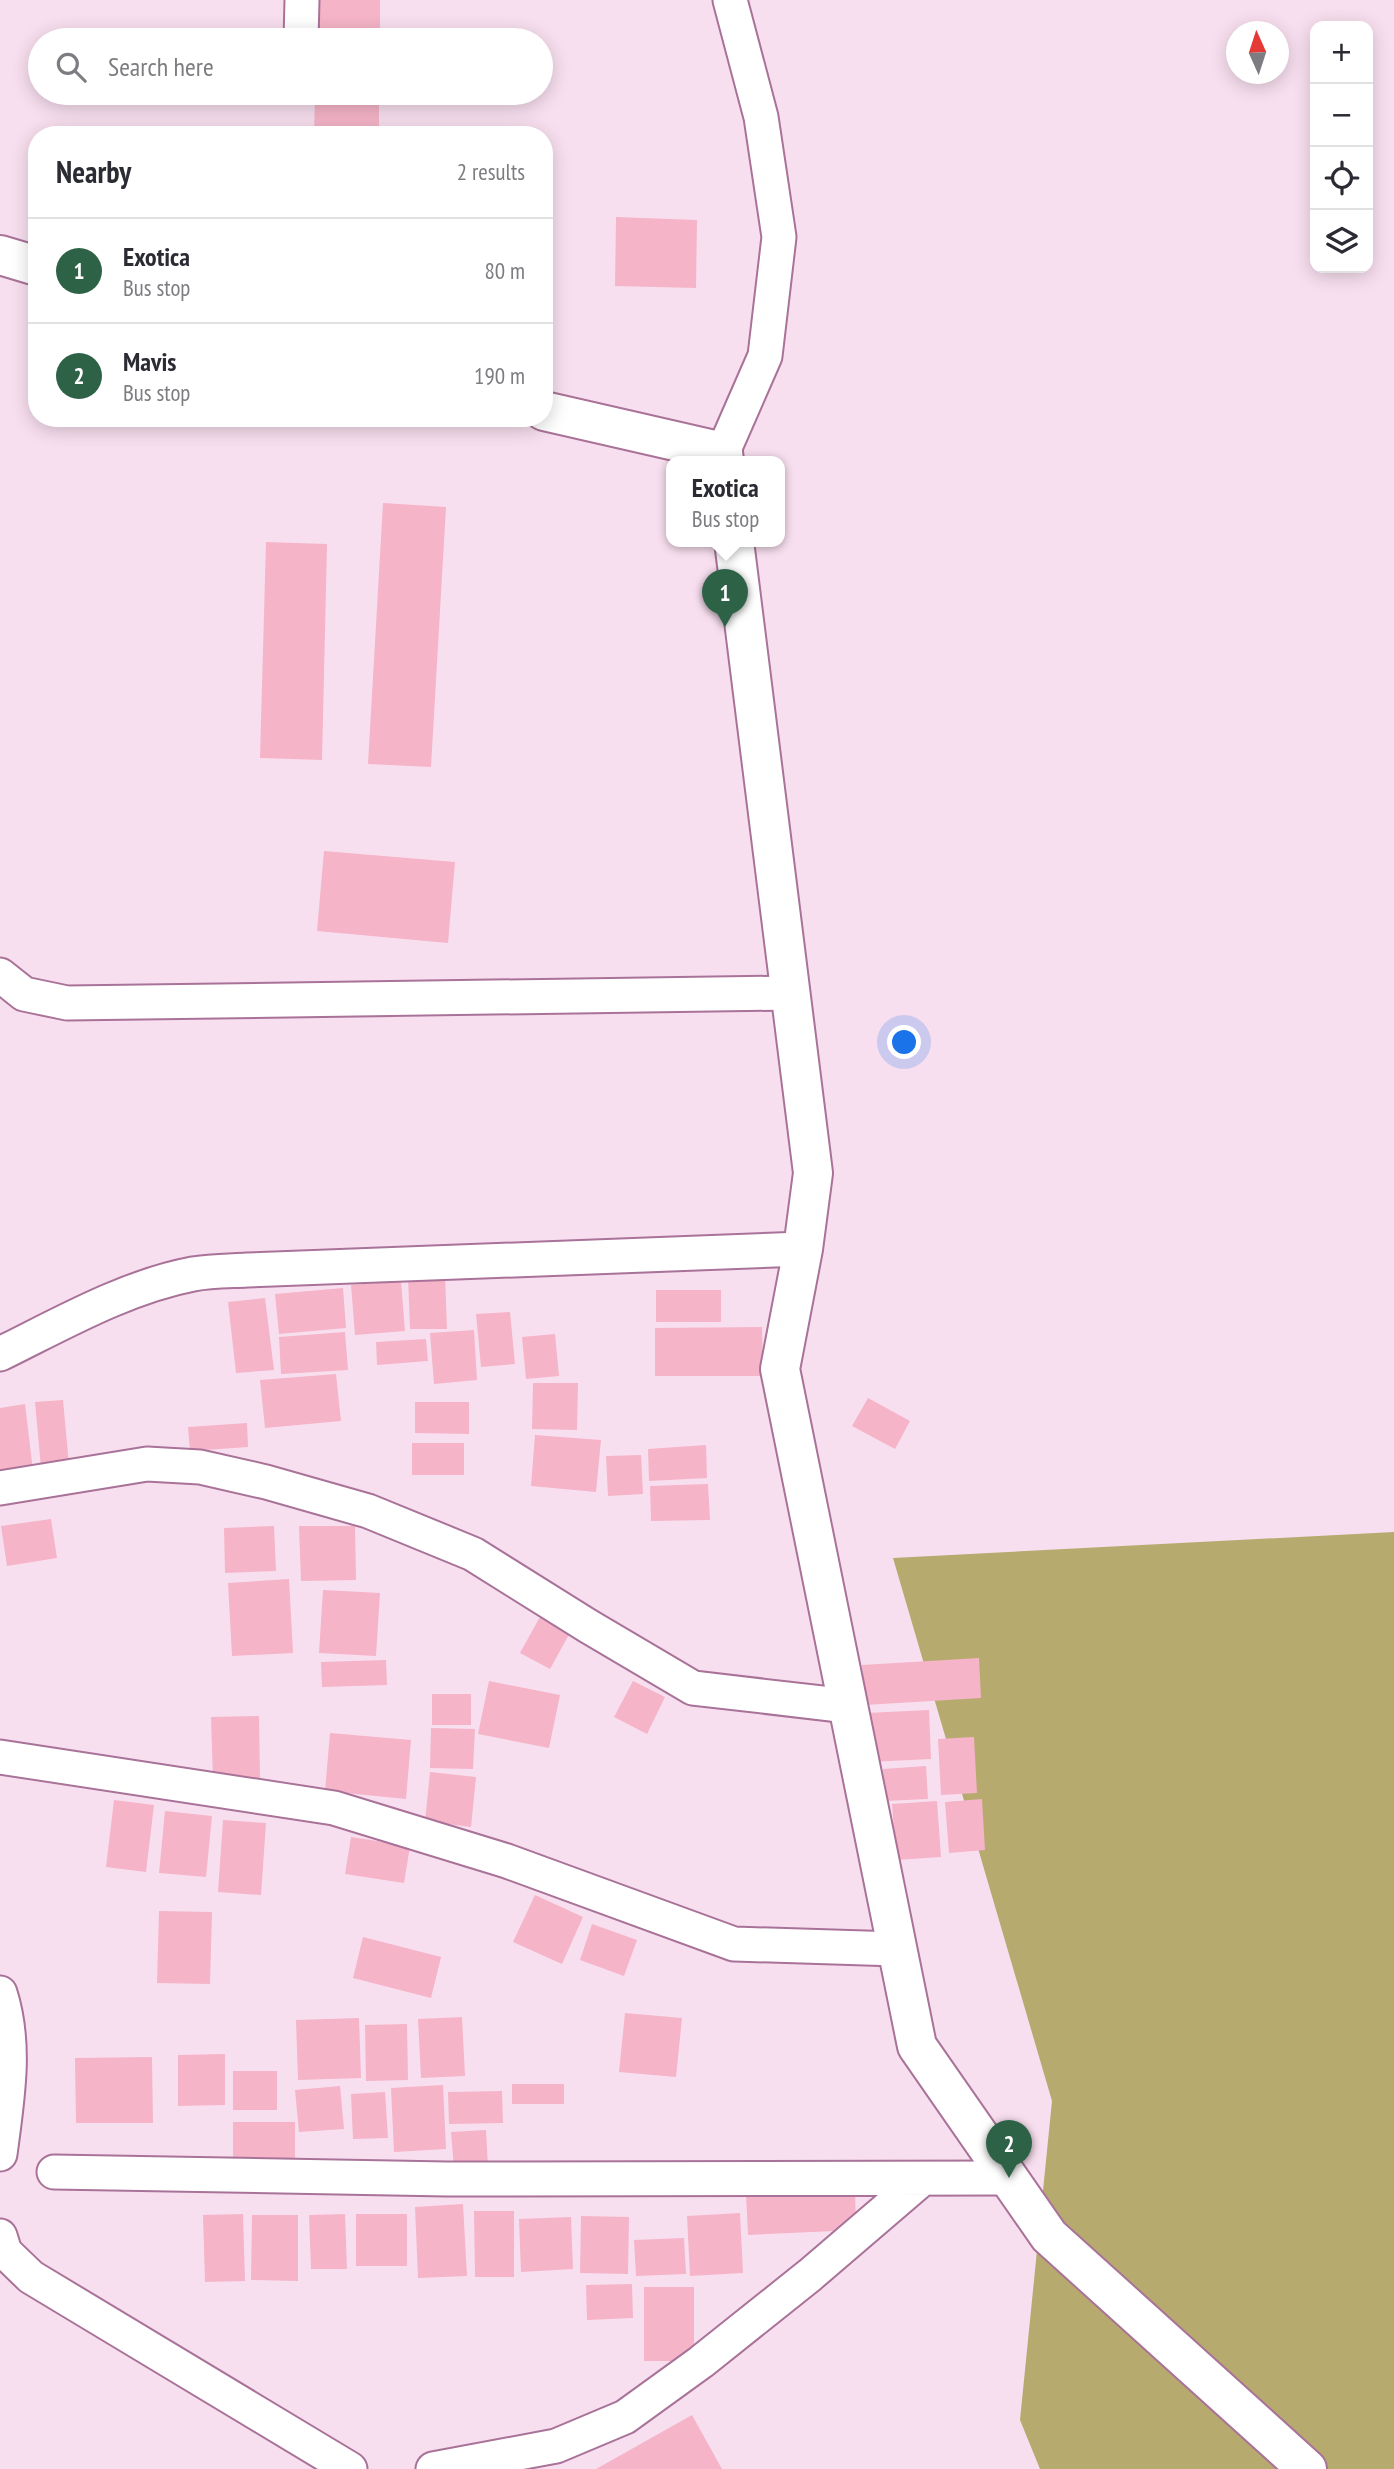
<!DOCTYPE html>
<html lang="en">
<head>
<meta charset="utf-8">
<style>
  :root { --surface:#fff; --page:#f7f7f7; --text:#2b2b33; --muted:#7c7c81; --line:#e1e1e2; --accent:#2e6247 }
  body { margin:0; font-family:"PT Sans Narrow",sans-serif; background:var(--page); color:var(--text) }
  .controls { position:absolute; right:21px; top:21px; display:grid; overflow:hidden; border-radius:14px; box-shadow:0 4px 18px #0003 }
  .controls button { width:63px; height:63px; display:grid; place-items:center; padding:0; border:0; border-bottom:2px solid var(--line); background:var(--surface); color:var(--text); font:35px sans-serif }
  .compass { position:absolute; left:1226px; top:21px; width:63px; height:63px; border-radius:50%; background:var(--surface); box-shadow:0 4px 18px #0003; rotate:357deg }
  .you { position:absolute; left:905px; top:1043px; width:24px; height:24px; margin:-18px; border:5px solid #fff; border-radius:50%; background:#1a73e8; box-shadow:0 0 0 10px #1a73e833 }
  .badge { display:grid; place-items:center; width:46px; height:46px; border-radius:50%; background:var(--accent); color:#fff; font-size:23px; font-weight:700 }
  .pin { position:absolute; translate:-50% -58px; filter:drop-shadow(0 2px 4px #0008) }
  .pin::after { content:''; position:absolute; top:37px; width:24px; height:21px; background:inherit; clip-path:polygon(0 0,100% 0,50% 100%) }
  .popup { position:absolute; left:666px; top:456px; width:119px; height:91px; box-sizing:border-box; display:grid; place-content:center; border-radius:14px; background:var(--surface); filter:drop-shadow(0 2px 5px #0005); font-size:23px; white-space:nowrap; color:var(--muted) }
  .popup b { font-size:26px; color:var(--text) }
  .popup::after { content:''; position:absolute; left:50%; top:100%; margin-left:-14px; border:14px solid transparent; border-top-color:var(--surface) }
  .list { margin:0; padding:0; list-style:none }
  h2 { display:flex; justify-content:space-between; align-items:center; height:91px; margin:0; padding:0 28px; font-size:30px }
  h2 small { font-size:23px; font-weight:400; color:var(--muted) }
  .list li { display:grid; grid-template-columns:46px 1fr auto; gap:21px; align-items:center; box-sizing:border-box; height:105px; padding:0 28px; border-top:2px solid var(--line) }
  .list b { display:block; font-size:26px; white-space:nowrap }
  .list p { margin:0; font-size:23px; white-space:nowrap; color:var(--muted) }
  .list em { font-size:23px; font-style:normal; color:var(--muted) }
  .icon { flex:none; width:38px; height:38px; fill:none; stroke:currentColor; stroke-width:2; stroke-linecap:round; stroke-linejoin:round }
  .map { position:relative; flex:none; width:1394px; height:2469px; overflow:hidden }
  .search { position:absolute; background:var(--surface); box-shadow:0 4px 18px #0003; left:28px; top:28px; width:525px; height:77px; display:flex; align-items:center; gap:18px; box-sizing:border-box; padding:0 24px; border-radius:38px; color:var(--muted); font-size:26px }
  .panel { position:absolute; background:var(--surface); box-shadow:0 4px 18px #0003; left:28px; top:126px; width:525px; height:301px; border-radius:28px }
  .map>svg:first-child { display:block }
  .forest { fill:#b6aa6e }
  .building { fill:#f5b4c8 }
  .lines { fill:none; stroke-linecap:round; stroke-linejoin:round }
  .minor-casing { stroke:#a97298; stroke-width:37 }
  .tertiary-casing { stroke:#a97298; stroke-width:42 }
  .minor { stroke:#fff; stroke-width:33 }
  .tertiary { stroke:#fff; stroke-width:38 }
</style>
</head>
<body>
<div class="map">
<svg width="1394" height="2469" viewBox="0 0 1394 2469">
  <rect width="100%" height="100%" fill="#f8dfef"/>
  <!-- forest -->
  <path class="forest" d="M 1394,1532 L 1394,2469 L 1040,2469 L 1020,2420 L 1052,2101 L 893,1558 Z"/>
  <!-- building -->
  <path class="building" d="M 318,0 L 380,0 L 380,40 L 317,40 Z
    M 315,93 L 379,93 L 379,135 L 314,135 Z
    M 616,217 L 697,220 L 696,288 L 615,286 Z
    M 383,503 L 446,507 L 431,767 L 368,764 Z
    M 266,542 L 327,544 L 322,760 L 260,758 Z
    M 324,851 L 455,862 L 448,943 L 317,931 Z
    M 445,1275 L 447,1329 L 410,1329 L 408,1276 Z
    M 401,1281 L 405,1331 L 355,1335 L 351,1285 Z
    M 343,1288 L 346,1328 L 279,1334 L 275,1294 Z
    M 656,1290 L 721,1290 L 721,1322 L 656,1322 Z
    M 265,1298 L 274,1370 L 236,1373 L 228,1302 Z
    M 510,1312 L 515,1364 L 481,1367 L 476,1314 Z
    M 762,1327 L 763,1376 L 655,1376 L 655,1328 Z
    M 474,1330 L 477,1380 L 434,1384 L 430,1333 Z
    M 345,1332 L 348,1370 L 281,1374 L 279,1337 Z
    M 555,1334 L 559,1376 L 526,1379 L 522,1337 Z
    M 426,1339 L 428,1361 L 377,1365 L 376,1342 Z
    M 336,1374 L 341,1421 L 265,1428 L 260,1380 Z
    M 533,1383 L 578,1383 L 577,1430 L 532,1429 Z
    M 868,1398 L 910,1421 L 895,1449 L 852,1426 Z
    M 63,1400 L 69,1465 L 41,1468 L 35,1402 Z
    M 415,1402 L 469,1402 L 469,1434 L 415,1433 Z
    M 25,1404 L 33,1471 L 0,1475 L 0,1408 Z
    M 247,1423 L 248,1447 L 190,1451 L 188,1427 Z
    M 535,1435 L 601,1440 L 596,1492 L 531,1486 Z
    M 412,1443 L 464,1443 L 464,1475 L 412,1475 Z
    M 706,1445 L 707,1478 L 649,1481 L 648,1449 Z
    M 641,1455 L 643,1494 L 608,1496 L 606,1456 Z
    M 708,1484 L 710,1520 L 651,1521 L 650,1486 Z
    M 51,1519 L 57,1558 L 7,1566 L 1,1526 Z
    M 274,1526 L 276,1571 L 225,1573 L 224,1528 Z
    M 299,1526 L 355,1526 L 356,1580 L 301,1581 Z
    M 289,1579 L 293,1653 L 232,1656 L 228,1583 Z
    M 323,1590 L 380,1593 L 376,1656 L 319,1653 Z
    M 541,1615 L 571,1631 L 550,1669 L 520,1653 Z
    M 979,1658 L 981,1698 L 865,1705 L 862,1665 Z
    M 386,1660 L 387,1685 L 322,1687 L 321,1662 Z
    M 489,1681 L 560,1695 L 549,1748 L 478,1734 Z
    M 633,1681 L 665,1697 L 647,1734 L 614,1717 Z
    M 432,1694 L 471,1694 L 471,1725 L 432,1725 Z
    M 929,1710 L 931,1759 L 868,1762 L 866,1713 Z
    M 259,1716 L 260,1779 L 213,1780 L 211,1717 Z
    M 431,1728 L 475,1729 L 473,1769 L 430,1768 Z
    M 330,1733 L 411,1740 L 406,1799 L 325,1791 Z
    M 974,1737 L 977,1793 L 941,1795 L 938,1739 Z
    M 926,1766 L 928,1799 L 885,1801 L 883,1769 Z
    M 430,1772 L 476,1777 L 471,1827 L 425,1821 Z
    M 982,1799 L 985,1850 L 949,1853 L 945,1802 Z
    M 114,1800 L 154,1805 L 146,1872 L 106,1867 Z
    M 937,1801 L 941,1857 L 896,1860 L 892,1804 Z
    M 165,1811 L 212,1816 L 206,1877 L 159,1873 Z
    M 223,1820 L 266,1823 L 261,1895 L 218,1892 Z
    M 351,1837 L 410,1846 L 404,1883 L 345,1874 Z
    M 535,1895 L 583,1917 L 562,1964 L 513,1942 Z
    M 159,1911 L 212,1912 L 210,1984 L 157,1983 Z
    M 592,1924 L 637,1940 L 624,1976 L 580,1960 Z
    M 363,1937 L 441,1957 L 431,1998 L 353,1978 Z
    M 625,2013 L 682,2018 L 676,2077 L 619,2072 Z
    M 462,2017 L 465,2076 L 421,2078 L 418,2019 Z
    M 359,2018 L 361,2078 L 298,2080 L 296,2020 Z
    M 407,2024 L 408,2080 L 366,2081 L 365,2025 Z
    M 225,2054 L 225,2105 L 178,2106 L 178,2055 Z
    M 152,2057 L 153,2123 L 76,2123 L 75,2058 Z
    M 233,2071 L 277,2071 L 277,2110 L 233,2110 Z
    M 512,2084 L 564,2084 L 564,2104 L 512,2104 Z
    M 443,2085 L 446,2149 L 394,2152 L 391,2088 Z
    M 340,2086 L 344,2129 L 299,2132 L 295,2090 Z
    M 502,2091 L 503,2123 L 449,2124 L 448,2092 Z
    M 385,2092 L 388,2138 L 353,2139 L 351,2094 Z
    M 233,2122 L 295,2122 L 295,2170 L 233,2170 Z
    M 486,2130 L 488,2167 L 454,2169 L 451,2132 Z
    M 855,2189 L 856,2230 L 748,2235 L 746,2194 Z
    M 463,2204 L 467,2276 L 418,2278 L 415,2207 Z
    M 474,2211 L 514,2211 L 514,2277 L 475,2277 Z
    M 740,2213 L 743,2273 L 690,2276 L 687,2216 Z
    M 243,2214 L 245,2281 L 205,2282 L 203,2215 Z
    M 345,2214 L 347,2269 L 311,2269 L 309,2215 Z
    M 356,2214 L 407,2214 L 407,2266 L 356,2266 Z
    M 252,2215 L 298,2215 L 298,2281 L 251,2280 Z
    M 581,2216 L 629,2217 L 628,2274 L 580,2273 Z
    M 571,2217 L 573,2269 L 521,2272 L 519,2219 Z
    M 684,2238 L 686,2274 L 636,2276 L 634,2240 Z
    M 632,2284 L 633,2318 L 587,2320 L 586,2285 Z
    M 644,2287 L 694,2287 L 694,2361 L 644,2361 Z
    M 692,2415 L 722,2469 L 596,2469 Z"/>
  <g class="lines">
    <!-- minor casing -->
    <g class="minor-casing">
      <path id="minor" d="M 301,40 L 302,0
        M 723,452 L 765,356 L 779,237 L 761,117 L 730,0
        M 0,975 L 24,994 L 67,1003 L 790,993
        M 0,1354 C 61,1324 125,1287 193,1274 C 210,1271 229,1271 247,1270 L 803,1249
        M 0,1488 L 147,1464 L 200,1467 L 266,1482 L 368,1511 L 473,1554 L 588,1626 L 693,1688 L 848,1706
        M 0,1757 L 334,1808 L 507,1861 L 734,1944 L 897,1949
        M 0,1993 C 17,2046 7,2100 0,2154
        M 54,2172 L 447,2179 L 1009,2178
        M 0,2236 L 5,2252 L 31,2277 L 350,2469
        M 433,2469 L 556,2446 L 625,2417 L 701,2362 L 810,2275 L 922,2179"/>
    </g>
    <!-- tertiary casing -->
    <g class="tertiary-casing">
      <path id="tertiary" d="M 0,255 L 37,266
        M 544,411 L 723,452 L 724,461
        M 734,541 L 813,1173 L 803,1249 L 780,1369 L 917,2046 L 1049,2236 L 1307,2469"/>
    </g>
    <!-- minor -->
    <use href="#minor" class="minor"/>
    <!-- tertiary -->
    <use href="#tertiary" class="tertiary"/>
  </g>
</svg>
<div class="controls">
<button>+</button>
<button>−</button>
<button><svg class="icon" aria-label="locate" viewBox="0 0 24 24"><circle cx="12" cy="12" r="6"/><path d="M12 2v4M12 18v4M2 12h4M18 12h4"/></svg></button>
<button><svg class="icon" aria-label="layers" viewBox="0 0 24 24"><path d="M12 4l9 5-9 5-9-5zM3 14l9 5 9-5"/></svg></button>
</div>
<svg class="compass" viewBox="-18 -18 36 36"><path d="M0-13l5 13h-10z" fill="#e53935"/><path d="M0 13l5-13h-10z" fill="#7c7c81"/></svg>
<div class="you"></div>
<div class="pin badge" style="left:725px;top:627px">1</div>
<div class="popup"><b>Exotica</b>Bus stop</div>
<div class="pin badge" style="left:1009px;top:2178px">2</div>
<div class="search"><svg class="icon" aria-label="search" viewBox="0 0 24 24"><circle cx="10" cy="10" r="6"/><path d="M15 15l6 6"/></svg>Search here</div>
<section class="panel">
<h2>Nearby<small>2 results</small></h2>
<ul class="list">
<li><span class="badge">1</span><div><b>Exotica</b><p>Bus stop</p></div><em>80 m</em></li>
<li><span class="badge">2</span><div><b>Mavis</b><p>Bus stop</p></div><em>190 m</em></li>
</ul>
</section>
</div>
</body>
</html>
